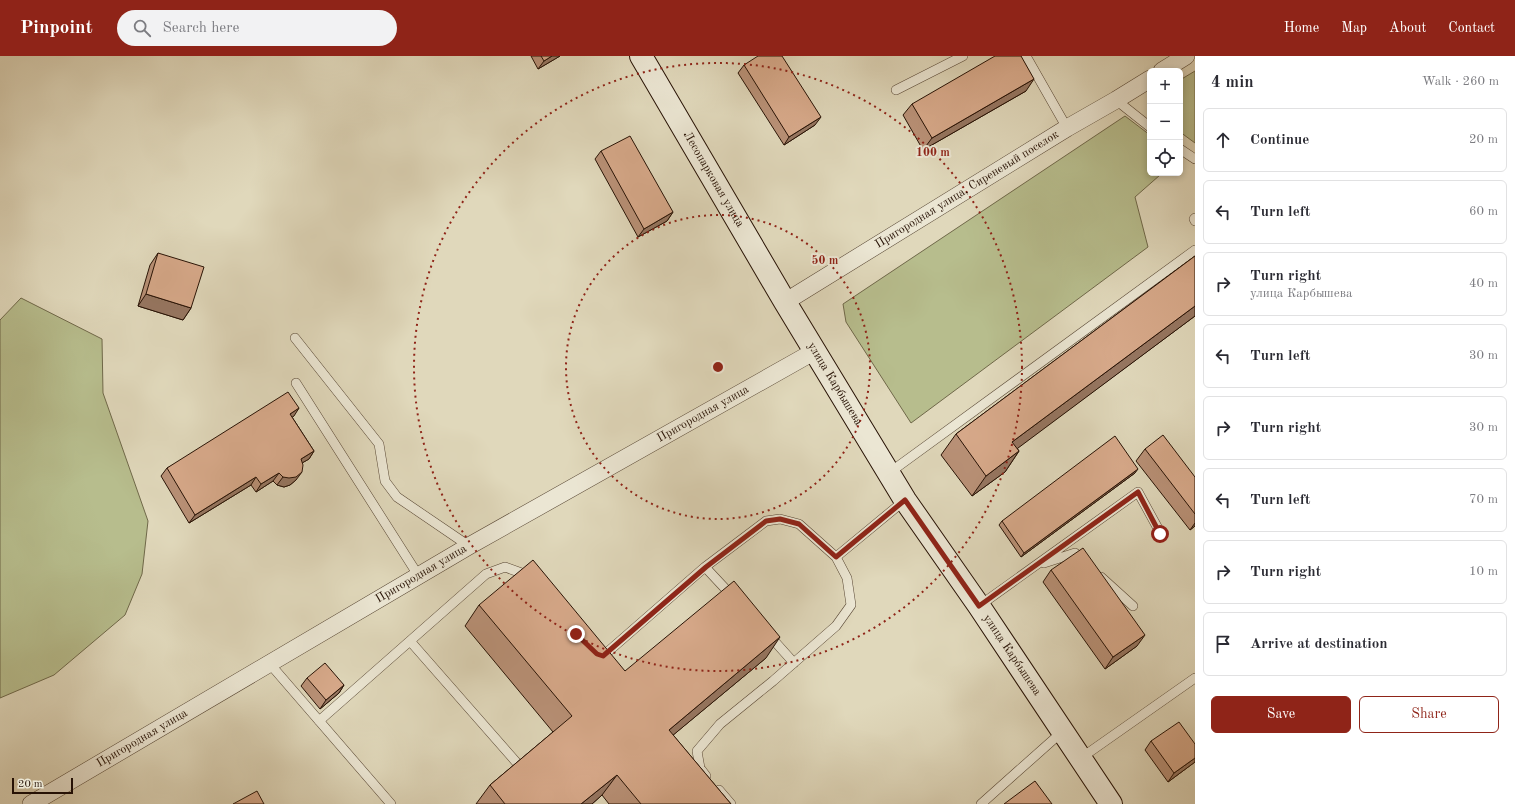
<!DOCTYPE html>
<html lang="en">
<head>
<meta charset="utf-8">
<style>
  :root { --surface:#fff; --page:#f2f2f3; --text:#2b2b33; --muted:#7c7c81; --line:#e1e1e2; --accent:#8f2418 }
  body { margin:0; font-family:"Old Standard TT",serif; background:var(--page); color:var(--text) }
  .controls { position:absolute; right:12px; top:12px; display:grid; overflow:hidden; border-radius:6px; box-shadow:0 2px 6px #0003 }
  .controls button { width:36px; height:36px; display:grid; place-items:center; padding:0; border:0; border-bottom:1px solid var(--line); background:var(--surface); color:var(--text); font:20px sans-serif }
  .scale { position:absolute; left:12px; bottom:10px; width:61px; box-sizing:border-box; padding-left:4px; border:2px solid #271205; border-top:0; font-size:11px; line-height:14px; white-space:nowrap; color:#271205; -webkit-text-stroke:3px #ebe6d3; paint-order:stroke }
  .stop { position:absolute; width:12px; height:12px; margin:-9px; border:3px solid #8f2418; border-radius:50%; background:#fff }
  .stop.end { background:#8f2418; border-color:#fff; box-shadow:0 1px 4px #0008 }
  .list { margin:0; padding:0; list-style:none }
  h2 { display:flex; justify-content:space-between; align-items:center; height:52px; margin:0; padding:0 16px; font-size:17px }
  h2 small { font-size:13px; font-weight:400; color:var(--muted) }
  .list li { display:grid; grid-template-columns:26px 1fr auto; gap:12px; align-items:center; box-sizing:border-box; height:64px; margin:0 8px 8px; padding:0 8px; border:1px solid var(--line); border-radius:6px }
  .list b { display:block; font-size:15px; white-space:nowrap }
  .list p { margin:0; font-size:13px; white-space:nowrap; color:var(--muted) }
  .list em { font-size:13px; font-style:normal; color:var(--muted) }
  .actions { display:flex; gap:8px; padding:12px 16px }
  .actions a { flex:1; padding:9px 0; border:1px solid var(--accent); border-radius:6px; text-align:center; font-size:14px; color:var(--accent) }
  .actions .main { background:var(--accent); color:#fff }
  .icon { flex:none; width:22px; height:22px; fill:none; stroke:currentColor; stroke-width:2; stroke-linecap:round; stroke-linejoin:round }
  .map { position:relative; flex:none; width:1195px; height:748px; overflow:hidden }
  header { display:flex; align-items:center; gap:24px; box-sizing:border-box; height:56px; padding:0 20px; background:var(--accent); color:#fff }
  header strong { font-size:19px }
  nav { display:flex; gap:22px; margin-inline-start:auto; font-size:14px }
  .search { width:280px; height:36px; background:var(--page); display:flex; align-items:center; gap:10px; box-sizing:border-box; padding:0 14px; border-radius:22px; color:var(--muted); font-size:15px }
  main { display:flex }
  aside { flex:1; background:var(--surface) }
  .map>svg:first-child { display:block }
  .green { fill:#b7bd8d; stroke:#6f6849 }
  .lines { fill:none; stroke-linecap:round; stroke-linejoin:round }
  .lane-casing { stroke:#554432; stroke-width:10 }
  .street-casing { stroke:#554432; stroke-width:18 }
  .secondary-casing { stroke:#271205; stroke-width:24 }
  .lane { stroke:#ebe6d3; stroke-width:9 }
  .street { stroke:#ebe6d3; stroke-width:17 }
  .secondary { stroke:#ebe6d3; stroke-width:22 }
  .wall { fill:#b99177; stroke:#271205 }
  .shaded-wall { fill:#967661; stroke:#271205 }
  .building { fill:#d7a98a; stroke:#271205 }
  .route { stroke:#8f2418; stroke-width:5 }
  .ring { fill:none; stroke:#8f2418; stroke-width:2; stroke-dasharray:2 4 }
  .labels { text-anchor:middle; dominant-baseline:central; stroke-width:4; stroke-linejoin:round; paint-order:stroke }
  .street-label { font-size:12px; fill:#271205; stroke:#ebe6d3 }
  .centre { fill:#8f2418; stroke:#ebe6d3; stroke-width:2 }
  .ring-label { font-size:12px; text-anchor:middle; font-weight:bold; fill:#8f2418; stroke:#ebe6d3; stroke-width:4; stroke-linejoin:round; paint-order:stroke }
</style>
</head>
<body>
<header>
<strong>Pinpoint</strong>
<div class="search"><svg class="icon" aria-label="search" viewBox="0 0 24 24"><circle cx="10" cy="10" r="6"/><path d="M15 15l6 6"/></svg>Search here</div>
<nav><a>Home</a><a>Map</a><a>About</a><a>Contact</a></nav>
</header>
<main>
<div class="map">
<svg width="1195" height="748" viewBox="0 0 1195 748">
  <rect width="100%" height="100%" fill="#e0d8bb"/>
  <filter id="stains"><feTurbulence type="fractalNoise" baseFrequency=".005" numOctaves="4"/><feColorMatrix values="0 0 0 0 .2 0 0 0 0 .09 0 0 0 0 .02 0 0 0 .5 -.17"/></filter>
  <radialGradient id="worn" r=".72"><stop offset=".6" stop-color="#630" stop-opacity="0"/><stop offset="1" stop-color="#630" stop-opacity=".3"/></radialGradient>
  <!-- green -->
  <path class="green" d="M 1195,15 L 1195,87 L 1180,76 L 1180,24 Z
    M 1125,60 L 1150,79 L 1150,117 L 1160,117 L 1160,119 L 1135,141 L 1148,191 L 911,367 L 846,266 L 843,248 Z
    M 21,242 L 102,283 L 103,337 L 148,465 L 142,518 L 125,559 L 54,619 L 0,642 L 0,264 Z"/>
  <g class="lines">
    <!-- lane casing -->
    <g class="lane-casing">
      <path id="lane" d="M 1026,0 L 1067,72
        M 896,34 L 963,0
        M 1116,44 L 1150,71
        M 1180,93 L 1195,103
        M 1195,162 L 1194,163 L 1195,165
        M 295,282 L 379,388 L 385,425 L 397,441 L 469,490
        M 296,327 L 418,519
        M 889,417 L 1195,194
        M 836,501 L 905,444
        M 1044,507 L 1075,497 L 1084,505
        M 705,511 L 733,541
        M 1101,521 L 1133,550
        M 979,550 L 1138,436 L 1161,478
        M 768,578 L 794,607
        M 410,585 L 524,715
        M 598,599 L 603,600 L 705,511 L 766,465 L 780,463 L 799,468 L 836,501 L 847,522 L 851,549 L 836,570 L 773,625 L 720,668 L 697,695 L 700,712 L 706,720
        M 270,608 L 391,748
        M 319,665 L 486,518 L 505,511 L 527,519 L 529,521
        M 1081,702 L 1195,622
        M 719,734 L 731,748
        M 981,748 L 1063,675"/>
    </g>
    <!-- street casing -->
    <g class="street-casing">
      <g id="street">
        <path d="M 1162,15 L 1186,0"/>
        <path id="s1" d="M 785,246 L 1067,72 L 1116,44 L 1150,23"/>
        <path id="s2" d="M 31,748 L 469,490 L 815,295"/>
      </g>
    </g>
    <!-- secondary casing -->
    <g class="secondary-casing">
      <g id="secondary">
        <path id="s3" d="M 641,0 L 785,246 L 905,444 L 979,550 L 1111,748"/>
      </g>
    </g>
    <!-- lane -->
    <use href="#lane" class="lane"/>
    <!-- street -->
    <use href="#street" class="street"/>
    <!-- secondary -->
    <use href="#secondary" class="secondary"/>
  </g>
  <!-- wall -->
  <path class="wall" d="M 531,0 L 560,0 L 538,13 Z
    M 744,9 L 815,69 L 784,89 L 738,17 Z
    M 1026,35 L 923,94 L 903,59 L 912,48 Z
    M 601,95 L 673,156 L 667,165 L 638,181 L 595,103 Z
    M 158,197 L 191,252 L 183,264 L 138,250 L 150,209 Z
    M 1195,200 L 1195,260 L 1017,392 L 1019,395 L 1005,416 L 972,440 L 941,399 L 956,378 Z
    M 299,352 L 292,361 L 314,395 L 309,403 L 302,407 L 296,424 L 290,429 L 284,431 L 277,429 L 273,425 L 256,436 L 251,429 L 189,467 L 161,420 L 167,412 Z
    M 1145,393 L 1195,421 L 1195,470 L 1190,474 L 1136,405 Z
    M 1135,417 L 1021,501 L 999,469 L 1002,465 Z
    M 1051,514 L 1137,590 L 1105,613 L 1043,526 Z
    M 479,549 L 625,615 L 766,602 L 673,679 L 731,748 L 609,748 L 602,739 L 592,748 L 476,748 L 490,729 L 553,676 L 465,570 Z
    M 307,622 L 344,629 L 339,637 L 320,653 L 301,630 Z
    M 1151,685 L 1195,688 L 1195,706 L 1168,726 L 1145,694 Z"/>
  <!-- shaded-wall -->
  <path class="shaded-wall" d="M 552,0 L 560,0 L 538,13 L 544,5 Z
    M 1034,23 L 1026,35 L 923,94 L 932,82 Z
    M 821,61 L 815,69 L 784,89 L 789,81 Z
    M 673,156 L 667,165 L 638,181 L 644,173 Z
    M 146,238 L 191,252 L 183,264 L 138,250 Z
    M 1195,250 L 1195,260 L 998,407 L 1012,386 Z
    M 299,352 L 294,360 L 285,366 L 290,358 Z
    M 314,395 L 309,403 L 295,411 L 301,403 Z
    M 1019,395 L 1005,416 L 972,440 L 986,420 Z
    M 1138,413 L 1135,417 L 1021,501 L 1024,497 Z
    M 302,416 L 296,424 L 290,429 L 284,431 L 277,429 L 283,421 Z
    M 279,417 L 273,425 L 256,436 L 261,428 Z
    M 256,421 L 251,429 L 189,467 L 195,459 Z
    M 1195,467 L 1195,470 L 1190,474 Z
    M 1145,579 L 1137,590 L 1105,613 L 1113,601 Z
    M 780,581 L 766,602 L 654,695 L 669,674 Z
    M 344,629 L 339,637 L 320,653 L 326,644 Z
    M 1195,702 L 1195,706 L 1168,726 L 1174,717 Z
    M 617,719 L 602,739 L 592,748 L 581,748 Z"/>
  <!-- building -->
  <path class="building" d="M 541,0 L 552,0 L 544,5 Z
    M 758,0 L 782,0 L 821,61 L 789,81 L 744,9 Z
    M 995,0 L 1021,0 L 1034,23 L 932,82 L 912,48 Z
    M 630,80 L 673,156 L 644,173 L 601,95 Z
    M 158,197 L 204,211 L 191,252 L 146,238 Z
    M 1195,200 L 1195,250 L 1012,386 L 1019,395 L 986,420 L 956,378 Z
    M 288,336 L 299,352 L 290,358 L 314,395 L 301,403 L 303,409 L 302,416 L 296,421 L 289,422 L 283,421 L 279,417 L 261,428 L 256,421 L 195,459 L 167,412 Z
    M 1163,379 L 1195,421 L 1195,458 L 1145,393 Z
    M 1115,380 L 1138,413 L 1024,497 L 1002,465 Z
    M 1083,492 L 1145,579 L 1113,601 L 1051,514 Z
    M 533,504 L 625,615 L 734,525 L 780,581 L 669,674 L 731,748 L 641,748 L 617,719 L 581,748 L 505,748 L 490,729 L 572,660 L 479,549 Z
    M 325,607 L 344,629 L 326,644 L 307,622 Z
    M 1179,666 L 1195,688 L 1195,702 L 1174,717 L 1151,685 Z
    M 1035,725 L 1052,748 L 1004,748 Z
    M 257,735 L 264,748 L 233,748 Z"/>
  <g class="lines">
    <!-- route -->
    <path class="route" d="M 576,578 L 597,598 L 603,600 L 706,511 L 766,465 L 780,463 L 799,468 L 836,501 L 905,444 L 979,550 L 1138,436 L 1160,478"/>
  </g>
  <!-- distance rings -->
  <g class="ring">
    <circle cx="718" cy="311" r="152"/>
    <circle cx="718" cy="311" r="304"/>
  </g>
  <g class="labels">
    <!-- street labels -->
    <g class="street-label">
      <text stroke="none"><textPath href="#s3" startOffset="143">Лесопарковая улица</textPath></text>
      <text stroke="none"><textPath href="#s1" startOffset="214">Пригородная улица, Сиреневый поселок</textPath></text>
      <text stroke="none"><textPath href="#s3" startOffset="381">улица Карбышева</textPath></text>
      <text stroke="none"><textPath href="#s2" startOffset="777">Пригородная улица</textPath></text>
      <text stroke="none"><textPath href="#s2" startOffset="453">Пригородная улица</textPath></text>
      <text stroke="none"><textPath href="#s3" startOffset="705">улица Карбышева</textPath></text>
      <text stroke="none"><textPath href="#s2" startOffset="129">Пригородная улица</textPath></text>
    </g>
  </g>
  <circle cx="718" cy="311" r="6" class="centre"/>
  <g class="ring-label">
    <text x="933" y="100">100 m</text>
    <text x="825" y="208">50 m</text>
  </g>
  <rect width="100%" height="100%" filter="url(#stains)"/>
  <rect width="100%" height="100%" fill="url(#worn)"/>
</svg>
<div class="controls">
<button>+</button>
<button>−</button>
<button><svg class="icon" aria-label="locate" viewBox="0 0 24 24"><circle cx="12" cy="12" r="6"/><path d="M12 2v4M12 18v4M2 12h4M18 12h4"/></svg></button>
</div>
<div class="scale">20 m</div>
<div class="stop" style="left:1160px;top:478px"></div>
<div class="stop end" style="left:576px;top:578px"></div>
</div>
<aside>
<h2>4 min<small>Walk · 260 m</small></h2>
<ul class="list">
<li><svg class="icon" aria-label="ahead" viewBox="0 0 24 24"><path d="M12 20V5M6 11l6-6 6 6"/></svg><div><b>Continue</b></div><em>20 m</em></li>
<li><svg class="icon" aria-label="left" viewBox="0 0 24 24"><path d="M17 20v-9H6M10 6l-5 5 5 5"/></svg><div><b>Turn left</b></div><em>60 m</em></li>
<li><svg class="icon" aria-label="right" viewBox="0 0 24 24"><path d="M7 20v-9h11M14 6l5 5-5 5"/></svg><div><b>Turn right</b><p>улица Карбышева</p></div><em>40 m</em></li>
<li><svg class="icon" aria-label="left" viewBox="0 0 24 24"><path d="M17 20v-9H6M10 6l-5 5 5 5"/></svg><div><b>Turn left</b></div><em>30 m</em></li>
<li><svg class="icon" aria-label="right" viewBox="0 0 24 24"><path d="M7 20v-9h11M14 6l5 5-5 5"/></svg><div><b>Turn right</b></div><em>30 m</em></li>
<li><svg class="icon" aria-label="left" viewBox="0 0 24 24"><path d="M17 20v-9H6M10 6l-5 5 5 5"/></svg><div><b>Turn left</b></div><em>70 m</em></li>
<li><svg class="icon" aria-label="right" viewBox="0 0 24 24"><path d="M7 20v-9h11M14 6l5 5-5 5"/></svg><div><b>Turn right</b></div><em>10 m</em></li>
<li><svg class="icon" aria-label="arrive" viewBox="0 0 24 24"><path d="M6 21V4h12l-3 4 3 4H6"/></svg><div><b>Arrive at destination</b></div></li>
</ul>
<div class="actions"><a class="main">Save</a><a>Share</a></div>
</aside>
</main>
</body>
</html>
